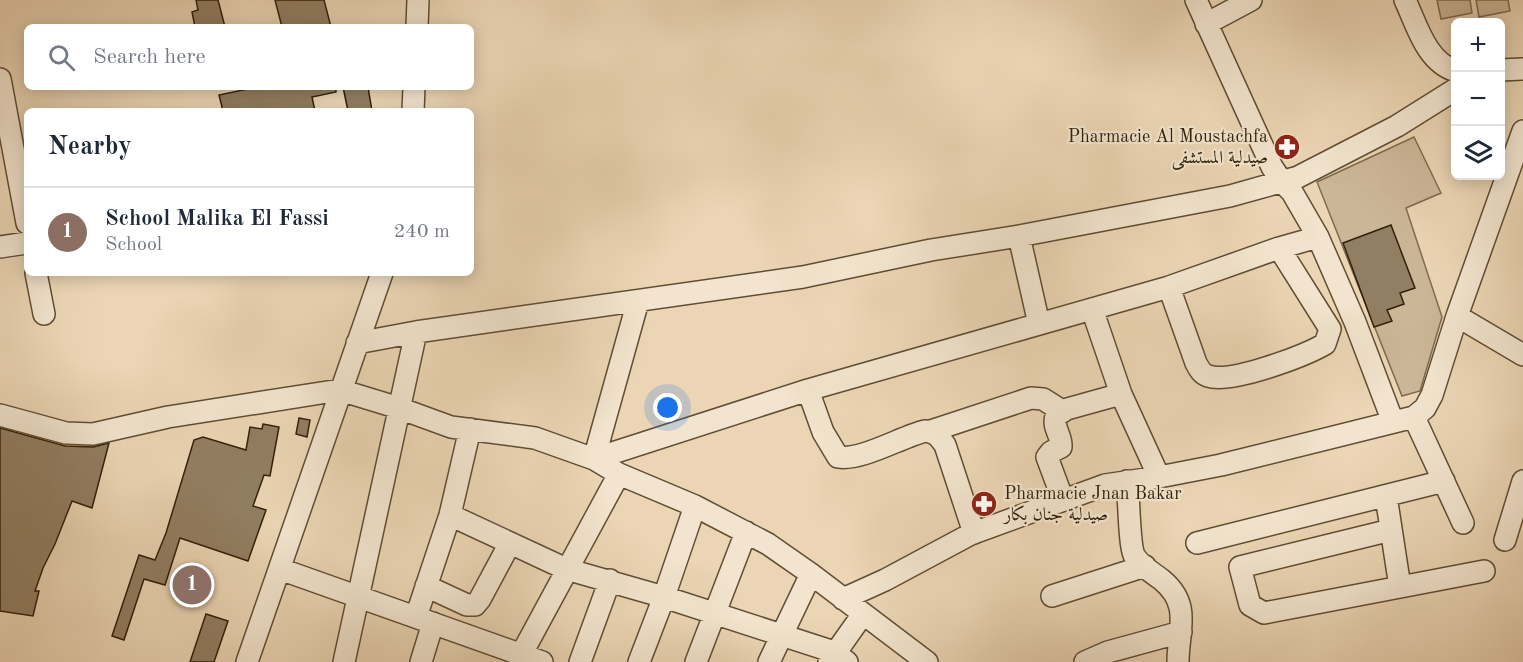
<!DOCTYPE html>
<html lang="en">
<head>
<meta charset="utf-8">
<style>
  :root { --surface:#fff; --page:#f2f2f3; --text:#1f2937; --muted:#747a83; --line:#e0e1e3; --accent:#0b8043 }
  body { margin:0; font-family:"Old Standard TT",Amiri,serif; background:var(--page); color:var(--text) }
  .controls { position:absolute; right:18px; top:18px; display:grid; overflow:hidden; border-radius:9px; box-shadow:0 3px 15px #0003 }
  .controls button { width:54px; height:54px; display:grid; place-items:center; padding:0; border:0; border-bottom:2px solid var(--line); background:var(--surface); color:var(--text); font:30px sans-serif }
  .you { position:absolute; left:668px; top:408px; width:21px; height:21px; margin:-15px; border:4px solid #fff; border-radius:50%; background:#1a73e8; box-shadow:0 0 0 9px #1a73e833 }
  .badge { display:grid; place-items:center; width:39px; height:39px; border-radius:50%; background:var(--accent); color:#fff; font-size:20px; font-weight:700 }
  .pin { position:absolute; translate:-50% -50%; border:3px solid #fff; box-shadow:0 2px 6px #0006 }
  .list { margin:0; padding:0; list-style:none }
  h2 { display:flex; justify-content:space-between; align-items:center; height:78px; margin:0; padding:0 24px; font-size:26px }
  h2 small { font-size:20px; font-weight:400; color:var(--muted) }
  .list li { display:grid; grid-template-columns:39px 1fr auto; gap:18px; align-items:center; box-sizing:border-box; height:90px; padding:0 24px; border-top:2px solid var(--line) }
  .list b { display:block; font-size:22px; white-space:nowrap }
  .list p { margin:0; font-size:20px; white-space:nowrap; color:var(--muted) }
  .list em { font-size:20px; font-style:normal; color:var(--muted) }
  .icon { flex:none; width:33px; height:33px; fill:none; stroke:currentColor; stroke-width:2; stroke-linecap:round; stroke-linejoin:round }
  .map { position:relative; flex:none; width:1523px; height:662px; overflow:hidden }
  .search { position:absolute; background:var(--surface); box-shadow:0 3px 15px #0003; left:24px; top:24px; width:450px; height:66px; display:flex; align-items:center; gap:15px; box-sizing:border-box; padding:0 21px; border-radius:9px; color:var(--muted); font-size:22px }
  .panel { position:absolute; background:var(--surface); box-shadow:0 3px 15px #0003; left:24px; top:108px; width:450px; height:168px; border-radius:9px }
  .map>svg:first-child { display:block }
  .green { fill:#cbb697; stroke:#7e6b50; stroke-width:1.5 }
  .building { fill:#927e62; stroke:#31200a; stroke-width:1.5 }
  .lines { fill:none; stroke-linecap:round; stroke-linejoin:round }
  .minor-casing { stroke:#604d34; stroke-width:24 }
  .minor { stroke:#f2e4ce; stroke-width:21 }
  .labels { text-anchor:middle; dominant-baseline:central; stroke-width:4.5; stroke-linejoin:round; paint-order:stroke }
  .poi-label { font-size:18px; fill:#31200a; stroke:#f2e4ce; text-anchor:end }
</style>
</head>
<body>
<div class="map">
<svg width="1523" height="662" viewBox="0 0 1523 662">
  <rect width="100%" height="100%" fill="#ebd5b4"/>
  <filter id="stains"><feTurbulence type="fractalNoise" baseFrequency=".00333" numOctaves="4"/><feColorMatrix values="0 0 0 0 .2 0 0 0 0 .09 0 0 0 0 .02 0 0 0 .5 -.17"/></filter>
  <radialGradient id="worn" r=".72"><stop offset=".6" stop-color="#630" stop-opacity="0"/><stop offset="1" stop-color="#630" stop-opacity=".3"/></radialGradient>
  <!-- green -->
  <path class="green" d="M 1437,0 L 1470,0 L 1472,13 L 1441,19 Z
    M 1476,0 L 1508,0 L 1510,11 L 1479,17 Z
    M 1414,137 L 1441,193 L 1406,208 L 1442,317 L 1420,391 L 1402,396 L 1317,182 Z"/>
  <!-- building -->
  <path class="building" d="M 196,0 L 218,0 L 225,27 L 195,27 L 192,12 L 198,10 Z
    M 275,0 L 324,0 L 331,27 L 282,27 Z
    M 257,87 L 336,87 L 336,92 L 312,97 L 315,111 L 223,111 L 219,95 Z
    M 343,87 L 368,87 L 372,111 L 348,111 Z
    M 1391,225 L 1415,288 L 1400,293 L 1404,304 L 1387,310 L 1392,321 L 1374,327 L 1343,243 Z
    M 299,418 L 310,420 L 307,437 L 296,434 Z
    M 263,424 L 279,427 L 270,476 L 264,475 L 253,506 L 266,510 L 248,561 L 180,538 L 165,585 L 144,579 L 124,640 L 112,636 L 139,555 L 155,560 L 166,533 L 194,440 L 203,437 L 246,450 L 250,427 L 262,429 Z
    M 0,428 L 65,446 L 93,447 L 109,443 L 92,508 L 72,501 L 55,544 L 43,568 L 35,591 L 39,591 L 33,616 L 0,611 Z
    M 206,614 L 228,621 L 214,662 L 190,662 Z"/>
  <g class="lines">
    <!-- minor casing -->
    <g class="minor-casing">
      <path id="minor" d="M 1196,0 L 1272,167 L 1282,182 L 1292,192 L 1318,237 L 1355,322 L 1393,422
        M 1405,0 C 1417,25 1426,62 1456,71
        M 1206,24 L 1251,0
        M 417,27 L 418,0
        M 1500,70 L 1523,69
        M 0,79 L 27,223
        M 413,111 L 414,87
        M 1019,236 L 1039,324
        M 0,247 L 27,243
        M 36,273 L 44,314
        M 1169,287 L 1196,363 C 1199,369 1202,374 1208,376 C 1231,384 1304,356 1325,344 L 1330,329 L 1279,248
        M 1092,309 L 1121,394 L 1159,477
        M 1457,316 L 1523,355
        M 357,343 L 416,332 L 803,277 L 931,250 L 1019,236 L 1230,196 L 1298,177 L 1397,126 L 1456,89
        M 808,390 L 823,432 L 838,457 C 861,461 901,437 925,431 C 936,432 939,437 945,445 L 974,533
        M 0,415 L 66,433 L 93,434 L 168,417 L 340,390 L 399,408 L 451,427 L 535,438 L 594,459 L 619,474 L 695,506 L 768,544 L 811,574 L 927,662
        M 1414,417 L 1463,523
        M 931,431 L 1031,398 L 1043,399 L 1062,411
        M 594,459 L 808,390 L 1169,287 L 1279,248 L 1318,237
        M 594,459 L 638,301
        M 1127,481 C 1129,496 1129,544 1134,555 C 1139,565 1153,573 1162,580 C 1192,605 1178,630 1178,662
        M 1386,496 L 1400,587
        M 1063,500 L 1047,457 L 1051,452 L 1061,447 C 1062,435 1052,428 1056,416 L 1067,409 L 1121,394
        M 450,515 L 566,569 L 664,597 L 834,652 L 847,662
        M 1391,530 L 1240,567 L 1250,605 L 1264,613 L 1484,571
        M 1505,540 L 1523,481
        M 1197,543 L 1444,481
        M 280,569 L 542,662
        M 426,586 L 467,605 L 475,605 L 480,599 L 510,543
        M 1052,596 L 1145,566
        M 843,599 L 885,580 L 971,534 L 1105,485 L 1159,477 L 1221,465 L 1414,417 L 1425,408 L 1432,395 L 1457,316 L 1523,131
        M 416,617 L 450,515 L 470,429
        M 521,655 L 619,474
        M 247,662 L 382,273
        M 344,662 L 416,332
        M 421,662 L 433,623
        M 580,662 L 610,580
        M 639,662 L 664,597 L 695,506
        M 696,662 L 746,532
        M 769,662 L 811,574
        M 829,662 L 863,614
        M 1085,662 L 1108,652 L 1181,632"/>
    </g>
    <!-- minor -->
    <use href="#minor" class="minor"/>
  </g>
  <!-- icons -->
  <defs>
    <g id="pharmacy-disc" transform="scale(1.35)"><circle r="9.5" fill="#8f2418" stroke="#f2e4ce"/><path d="M-2-6h4v4h4v4h-4v4h-4v-4h-4v-4h4Z" fill="#fff"/></g>
  </defs>
  <g fill-rule="evenodd">
    <use href="#pharmacy-disc" x="1287" y="147"/>
    <use href="#pharmacy-disc" x="984" y="504"/>
  </g>
  <g class="labels">
    <!-- poi labels -->
    <g class="poi-label">
      <text x="1268" y="137">Pharmacie Al Moustachfa<tspan x="1268" dy="21">صيدلية المستشفى</tspan></text>
      <text x="1004" y="494" text-anchor="start">Pharmacie Jnan Bakar<tspan x="1004" dy="21">صيدلية جنان بكار</tspan></text>
    </g>
  </g>
  <rect width="100%" height="100%" filter="url(#stains)"/>
  <rect width="100%" height="100%" fill="url(#worn)"/>
</svg>
<div class="controls">
<button>+</button>
<button>−</button>
<button><svg class="icon" aria-label="layers" viewBox="0 0 24 24"><path d="M12 4l9 5-9 5-9-5zM3 14l9 5 9-5"/></svg></button>
</div>
<div class="you"></div>
<div class="pin badge" style="left:192px;top:585px;background:#8d6e63">1</div>
<div class="search"><svg class="icon" aria-label="search" viewBox="0 0 24 24"><circle cx="10" cy="10" r="6"/><path d="M15 15l6 6"/></svg>Search here</div>
<section class="panel">
<h2>Nearby<small></small></h2>
<ul class="list">
<li><span class="badge" style="background:#8d6e63">1</span><div><b>School Malika El Fassi</b><p>School</p></div><em>240 m</em></li>
</ul>
</section>
</div>
</body>
</html>
